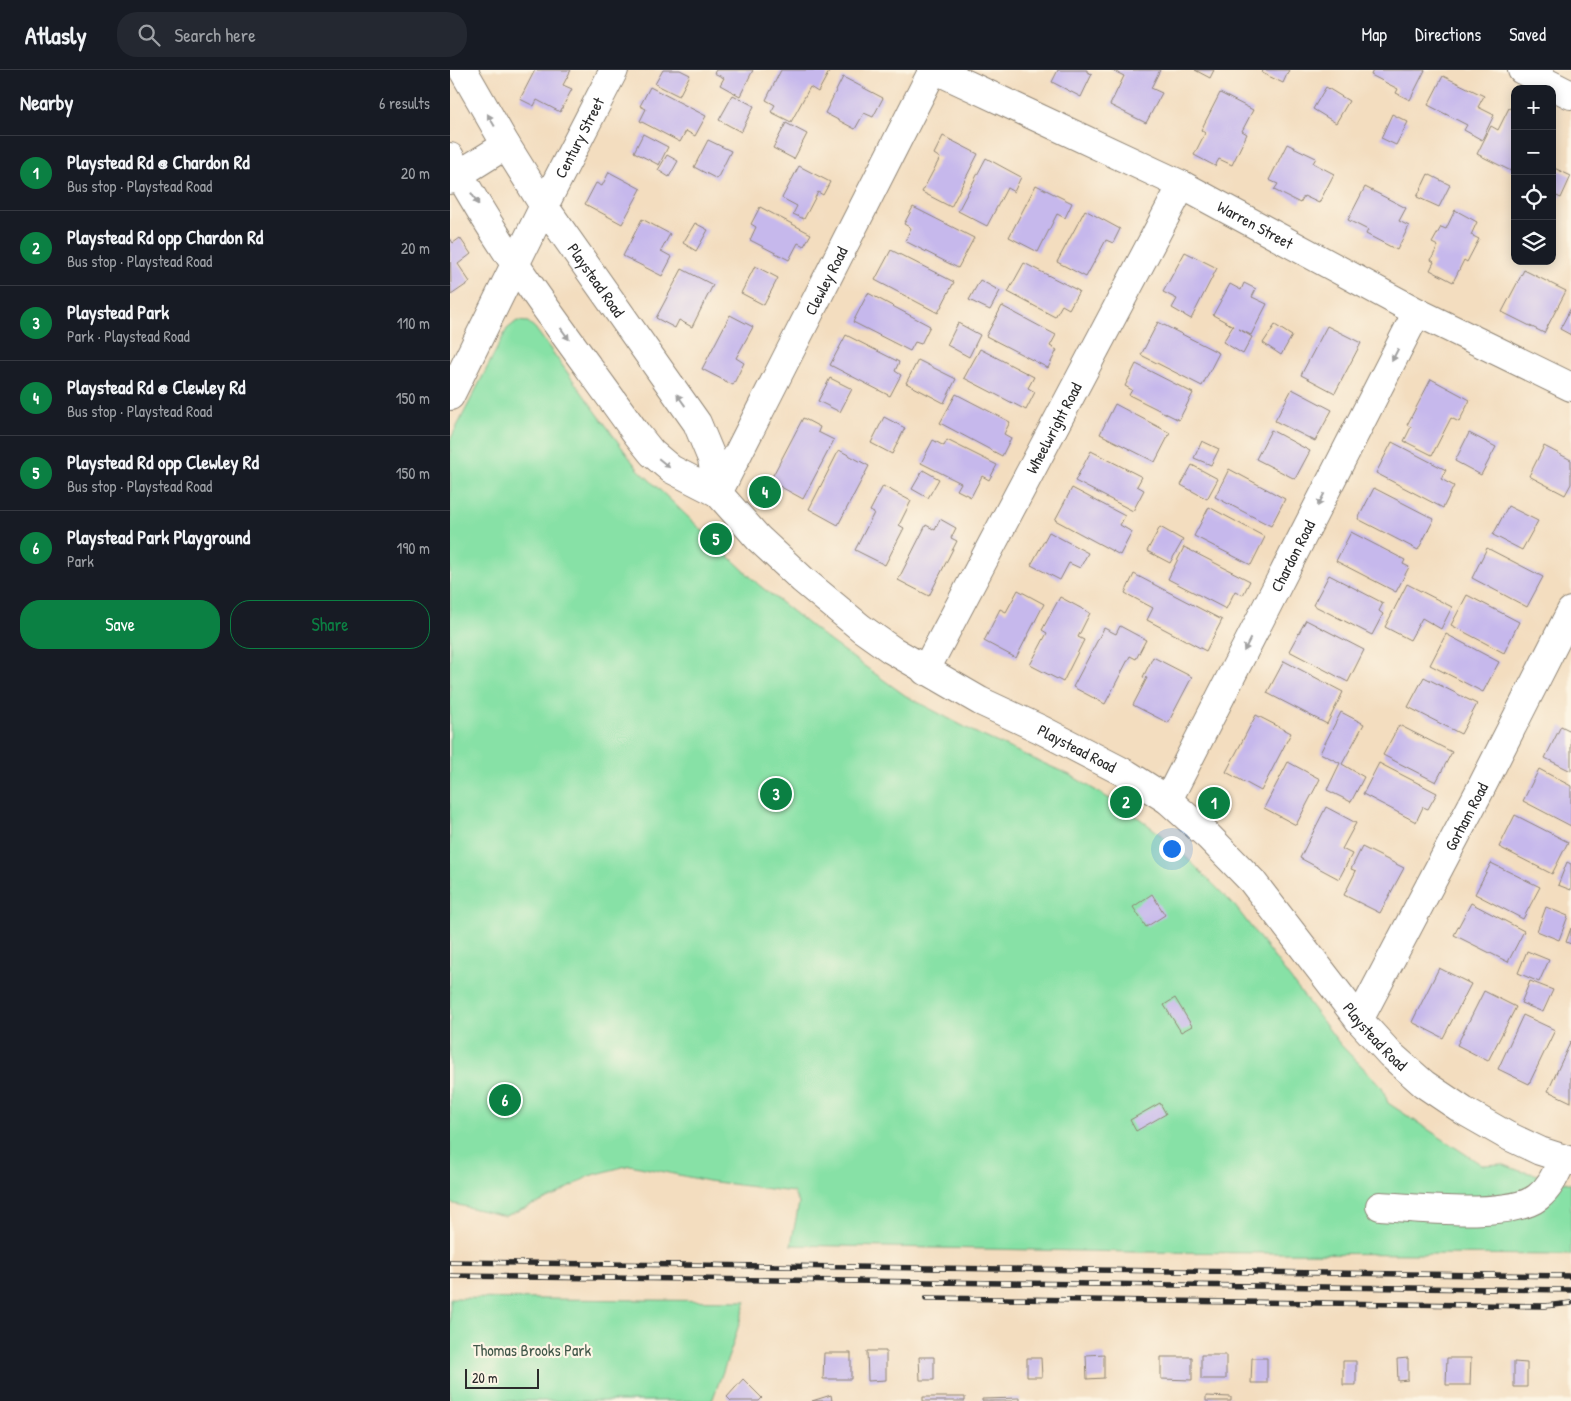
<!DOCTYPE html>
<html lang="en">
<head>
<meta charset="utf-8">
<style>
  :root { --surface:#171b24; --page:#242831; --text:#f1f3f6; --muted:#9ea1a6; --line:#363941; --accent:#0b8043 }
  body { margin:0; font-family:"Patrick Hand",sans-serif; background:var(--page); color:var(--text) }
  .controls { position:absolute; right:15px; top:15px; display:grid; overflow:hidden; border-radius:10px; box-shadow:0 2px 12px #0003 }
  .controls button { width:45px; height:45px; display:grid; place-items:center; padding:0; border:0; border-bottom:1px solid var(--line); background:var(--surface); color:var(--text); font:25px sans-serif }
  .scale { position:absolute; left:15px; bottom:12px; width:74px; box-sizing:border-box; padding-left:5px; border:2px solid #2b2b2b; border-top:0; font-size:14px; line-height:18px; white-space:nowrap; color:#2b2b2b; -webkit-text-stroke:4px #fcf5e5; paint-order:stroke }
  .you { position:absolute; left:721px; top:778px; width:18px; height:18px; margin:-12px; border:4px solid #fff; border-radius:50%; background:#1a73e8; box-shadow:0 0 0 8px #1a73e833 }
  .badge { display:grid; place-items:center; width:32px; height:32px; border-radius:50%; background:var(--accent); color:#fff; font-size:16px; font-weight:700 }
  .pin { position:absolute; translate:-50% -50%; border:2px solid #fff; box-shadow:0 1px 5px #0006 }
  .list { margin:0; padding:0; list-style:none }
  h2 { display:flex; justify-content:space-between; align-items:center; height:65px; margin:0; padding:0 20px; font-size:21px }
  h2 small { font-size:16px; font-weight:400; color:var(--muted) }
  .list li { display:grid; grid-template-columns:32px 1fr auto; gap:15px; align-items:center; box-sizing:border-box; height:75px; padding:0 20px; border-top:1px solid var(--line) }
  .list b { display:block; font-size:19px; white-space:nowrap }
  .list p { margin:0; font-size:16px; white-space:nowrap; color:var(--muted) }
  .list em { font-size:16px; font-style:normal; color:var(--muted) }
  .actions { display:flex; gap:10px; padding:15px 20px }
  .actions a { flex:1; padding:11px 0; border:1px solid var(--accent); border-radius:20px; text-align:center; font-size:18px; color:var(--accent) }
  .actions .main { background:var(--accent); color:#fff }
  .icon { flex:none; width:28px; height:28px; fill:none; stroke:currentColor; stroke-width:2; stroke-linecap:round; stroke-linejoin:round }
  .map { position:relative; flex:none; width:1121px; height:1331px; overflow:hidden }
  header { display:flex; align-items:center; gap:30px; box-sizing:border-box; height:70px; padding:0 25px; background:var(--surface); border-bottom:1px solid var(--line) }
  header strong { font-size:24px }
  nav { display:flex; gap:28px; margin-inline-start:auto; font-size:18px }
  .search { width:350px; height:45px; background:var(--page); display:flex; align-items:center; gap:12px; box-sizing:border-box; padding:0 18px; border-radius:20px; color:var(--muted); font-size:19px }
  main { display:flex }
  aside { flex:1; background:var(--surface) }
  .map>svg:first-child { display:block }
  .green { fill:#87e1a6; stroke:#598668 }
  .building { fill:#c6b8ec }
  .lines { fill:none; stroke-linecap:round; stroke-linejoin:round }
  .minor-casing { stroke:#8f8475; stroke-width:30 }
  .major-casing { stroke:#8f8475; stroke-width:30 }
  .minor { stroke:#fff; stroke-width:28 }
  .major { stroke:#fff; stroke-width:28 }
  .rail-casing { stroke:#2b2b2b; stroke-width:5.5 }
  .rail { stroke:#fcf5e5; stroke-width:4; stroke-dasharray:11; stroke-linecap:butt }
  .oneway { fill:#a0a0a0 }
  .labels { text-anchor:middle; dominant-baseline:central; stroke-width:4.5; stroke-linejoin:round; paint-order:stroke }
  .street-label { font-size:16px; fill:#2b2b2b; stroke:#fcf5e5 }
  .park-label { font-size:16px; fill:#42584a; stroke:#fcf5e5 }
</style>
</head>
<body>
<header>
<strong>Atlasly</strong>
<div class="search"><svg class="icon" aria-label="search" viewBox="0 0 24 24"><circle cx="10" cy="10" r="6"/><path d="M15 15l6 6"/></svg>Search here</div>
<nav><a>Map</a><a>Directions</a><a>Saved</a></nav>
</header>
<main>
<aside>
<h2>Nearby<small>6 results</small></h2>
<ul class="list">
<li><span class="badge">1</span><div><b>Playstead Rd @ Chardon Rd</b><p>Bus stop · Playstead Road</p></div><em>20 m</em></li>
<li><span class="badge">2</span><div><b>Playstead Rd opp Chardon Rd</b><p>Bus stop · Playstead Road</p></div><em>20 m</em></li>
<li><span class="badge">3</span><div><b>Playstead Park</b><p>Park · Playstead Road</p></div><em>110 m</em></li>
<li><span class="badge">4</span><div><b>Playstead Rd @ Clewley Rd</b><p>Bus stop · Playstead Road</p></div><em>150 m</em></li>
<li><span class="badge">5</span><div><b>Playstead Rd opp Clewley Rd</b><p>Bus stop · Playstead Road</p></div><em>150 m</em></li>
<li><span class="badge">6</span><div><b>Playstead Park Playground</b><p>Park</p></div><em>190 m</em></li>
</ul>
<div class="actions"><a class="main">Save</a><a>Share</a></div>
</aside>
<div class="map">
<svg width="1121" height="1331" viewBox="0 0 1121 1331">
  <rect width="100%" height="100%" fill="#fcf5e5"/>
  <filter id="ink" filterUnits="userSpaceOnUse"><feTurbulence type="fractalNoise" baseFrequency=".02" numOctaves="2"/><feDisplacementMap in="SourceGraphic" scale="10" xChannelSelector="R" yChannelSelector="G"/><feConvolveMatrix kernelMatrix="1 2 1 2 8 2 1 2 1" color-interpolation-filters="sRGB"/></filter>
  <filter id="wash" filterUnits="userSpaceOnUse"><feTurbulence type="fractalNoise" baseFrequency=".0096" numOctaves="4" result="noise"/><feDisplacementMap in="SourceGraphic" scale="20" xChannelSelector="R" yChannelSelector="G"/><feGaussianBlur stdDeviation="1.12" result="paint"/><feColorMatrix in="noise" values="0 0 0 0 0 0 0 0 0 0 0 0 0 0 0 0 0 1.4 0 .05"/><feComposite in="paint" operator="in"/></filter>
  <g filter="url(#wash)">
    <rect width="100%" height="100%" fill="#f3ddbf"/>
    <!-- green -->
    <path class="green" d="M 67,251 L 78,252 L 85,258 L 187,398 L 309,515 L 381,572 L 456,626 L 528,664 L 622,706 L 681,742 L 710,764 L 738,789 L 785,836 L 890,974 L 932,1017 L 938,1033 L 1032,1095 L 1052,1094 L 1070,1101 L 1104,1108 L 1121,1114 L 1121,1185 L 680,1182 L 341,1175 L 349,1133 L 343,1122 L 258,1111 L 180,1095 L 139,1106 L 105,1126 L 55,1146 L 0,1133 L 0,370 L 57,259 Z
      M 0,1228 L 296,1231 L 282,1277 L 262,1331 L 0,1331 Z"/>
    <g id="blocks">
      <!-- building -->
      <path class="building" d="M 85,0 L 121,0 L 113,15 L 122,19 L 110,42 L 87,30 L 84,36 L 70,29 Z
        M 213,0 L 230,0 L 240,5 L 229,26 L 205,14 Z
        M 266,0 L 303,0 L 290,26 L 270,15 L 274,8 L 264,3 Z
        M 331,0 L 380,0 L 368,22 L 360,17 L 341,52 L 321,42 L 325,35 L 316,30 Z
        M 608,0 L 637,0 L 637,2 L 642,4 L 631,27 L 602,12 Z
        M 662,0 L 710,0 L 701,18 L 712,23 L 696,53 L 660,35 L 674,6 Z
        M 745,0 L 764,0 L 760,8 Z
        M 813,0 L 839,0 L 833,13 L 812,3 Z
        M 923,0 L 975,0 L 960,30 L 946,23 L 948,19 L 921,5 Z
        M 993,6 L 1034,26 L 1028,37 L 1044,45 L 1032,70 L 1014,60 L 1017,55 L 978,35 Z
        M 393,7 L 433,28 L 423,47 L 414,43 L 405,59 L 375,43 Z
        M 200,17 L 256,46 L 245,66 L 236,61 L 230,72 L 190,51 L 196,39 L 190,36 Z
        M 876,17 L 899,31 L 886,53 L 863,39 Z
        M 770,23 L 803,40 L 792,61 L 797,64 L 782,95 L 769,89 L 765,96 L 744,85 L 755,63 L 751,60 Z
        M 283,25 L 304,36 L 291,62 L 269,50 Z
        M 1059,38 L 1065,41 L 1065,103 L 1027,84 L 1041,56 L 1048,60 Z
        M 942,44 L 958,52 L 946,75 L 931,68 Z
        M 336,53 L 357,64 L 344,89 L 323,78 Z
        M 193,64 L 218,77 L 209,95 L 184,82 Z
        M 493,66 L 528,84 L 501,137 L 472,122 L 490,88 L 484,84 Z
        M 258,70 L 281,81 L 267,109 L 244,97 Z
        M 837,74 L 866,88 L 863,93 L 884,104 L 869,133 L 854,126 L 850,133 L 824,120 L 828,114 L 819,110 Z
        M 217,85 L 228,91 L 219,107 L 208,100 Z
        M 536,88 L 571,107 L 564,122 L 557,118 L 537,156 L 508,141 Z
        M 349,96 L 380,112 L 373,125 L 368,122 L 354,149 L 343,144 L 347,136 L 332,128 Z
        M 1102,97 L 1121,106 L 1111,128 L 1102,124 Z
        M 159,102 L 191,119 L 172,154 L 135,134 L 146,113 L 152,116 Z
        M 978,104 L 1000,115 L 989,137 L 967,127 Z
        M 586,115 L 622,133 L 615,148 L 607,144 L 588,182 L 559,167 Z
        M 915,117 L 956,138 L 949,151 L 959,156 L 947,180 L 916,164 L 918,160 L 898,150 Z
        M 310,137 L 361,164 L 354,176 L 348,173 L 339,190 L 300,170 L 306,157 L 301,154 Z
        M 463,137 L 524,168 L 508,198 L 455,171 L 461,158 L 454,154 Z
        M 635,140 L 670,159 L 663,173 L 656,170 L 636,207 L 607,192 Z
        M 1005,140 L 1027,152 L 1021,165 L 1029,169 L 1017,192 L 1014,190 L 1003,212 L 980,200 L 984,192 L 981,190 L 988,176 L 982,173 L 991,157 L 996,159 Z
        M 192,149 L 220,164 L 211,181 L 222,187 L 212,206 L 173,186 Z
        M 245,153 L 258,160 L 246,181 L 233,173 Z
        M 0,168 L 3,173 L 10,168 L 21,184 L 8,194 L 20,212 L 1,225 Z
        M 441,180 L 504,212 L 488,243 L 425,210 Z
        M 735,182 L 767,198 L 741,249 L 722,238 L 727,229 L 713,222 Z
        M 574,193 L 629,221 L 619,239 L 612,235 L 605,247 L 558,222 Z
        M 305,196 L 328,208 L 314,235 L 291,223 Z
        M 232,199 L 263,215 L 242,257 L 229,250 L 225,258 L 206,248 Z
        M 1074,200 L 1116,221 L 1094,263 L 1052,242 Z
        M 530,210 L 550,221 L 540,240 L 519,230 Z
        M 794,213 L 806,219 L 802,227 L 817,234 L 801,265 L 789,259 L 802,267 L 793,284 L 773,272 L 783,256 L 763,245 L 780,214 L 791,220 Z
        M 418,223 L 480,256 L 471,274 L 465,272 L 460,281 L 403,252 Z
        M 552,236 L 606,265 L 600,276 L 607,280 L 598,298 L 536,266 Z
        M 1121,238 L 1121,265 L 1110,259 Z
        M 280,245 L 303,257 L 286,288 L 294,293 L 283,315 L 252,299 Z
        M 708,252 L 769,283 L 752,316 L 691,285 Z
        M 508,253 L 530,265 L 519,287 L 497,275 Z
        M 825,255 L 842,266 L 831,285 L 813,273 Z
        M 877,256 L 911,273 L 885,323 L 851,305 Z
        M 396,265 L 449,292 L 445,301 L 451,305 L 440,326 L 380,295 Z
        M 530,279 L 584,307 L 578,318 L 585,322 L 576,340 L 514,308 Z
        M 468,290 L 506,309 L 494,333 L 456,313 Z
        M 686,294 L 743,323 L 729,350 L 679,325 L 682,320 L 675,316 Z
        M 380,308 L 402,319 L 390,342 L 368,331 Z
        M 981,309 L 1020,330 L 1009,352 L 1001,348 L 982,385 L 954,371 L 961,357 L 957,355 Z
        M 842,319 L 882,340 L 865,371 L 825,351 Z
        M 506,324 L 560,352 L 554,364 L 561,368 L 552,386 L 490,353 Z
        M 665,334 L 720,363 L 705,392 L 650,364 Z
        M 434,347 L 455,358 L 442,384 L 421,373 Z
        M 353,348 L 370,357 L 368,362 L 384,370 L 353,429 L 320,411 Z
        M 821,360 L 860,381 L 845,409 L 806,389 Z
        M 1019,363 L 1046,377 L 1031,405 L 1005,391 Z
        M 483,370 L 494,376 L 497,370 L 547,395 L 539,410 L 532,406 L 521,427 L 507,420 L 511,413 L 471,393 Z
        M 752,371 L 769,379 L 761,395 L 744,388 Z
        M 942,372 L 996,400 L 991,409 L 1004,416 L 993,438 L 926,403 Z
        M 1094,376 L 1121,390 L 1121,414 L 1115,425 L 1079,406 Z
        M 389,380 L 419,396 L 388,455 L 359,439 Z
        M 641,381 L 692,407 L 687,416 L 694,420 L 683,441 L 625,411 Z
        M 742,395 L 768,409 L 757,429 L 731,415 Z
        M 779,399 L 835,429 L 821,456 L 765,427 Z
        M 473,400 L 489,409 L 478,428 L 462,419 Z
        M 433,416 L 461,431 L 449,455 L 454,458 L 435,495 L 405,480 L 424,443 L 420,441 Z
        M 622,418 L 675,446 L 670,455 L 682,462 L 670,485 L 605,450 Z
        M 924,418 L 984,449 L 968,480 L 908,449 Z
        M 1058,436 L 1088,451 L 1072,480 L 1043,465 Z
        M 759,437 L 815,467 L 801,495 L 744,466 Z
        M 490,449 L 506,458 L 501,468 L 507,471 L 479,526 L 448,510 L 476,455 L 485,460 Z
        M 710,457 L 733,470 L 720,493 L 697,481 Z
        M 599,462 L 638,483 L 630,498 L 619,493 L 610,510 L 581,495 Z
        M 901,462 L 955,490 L 953,494 L 959,497 L 946,522 L 886,491 Z
        M 734,477 L 800,511 L 793,525 L 785,521 L 776,539 L 718,509 Z
        M 1037,478 L 1093,507 L 1077,537 L 1022,508 Z
        M 684,504 L 772,550 L 756,581 L 697,550 L 703,538 L 675,523 Z
        M 879,505 L 933,533 L 929,541 L 933,544 L 922,565 L 863,535 Z
        M 957,514 L 1002,537 L 991,559 L 972,548 L 960,570 L 935,557 Z
        M 568,520 L 594,534 L 566,588 L 534,571 L 550,539 L 556,542 Z
        M 1017,525 L 1069,552 L 1054,583 L 1001,555 Z
        M 610,527 L 640,543 L 628,567 L 634,570 L 613,612 L 580,595 L 597,563 L 592,560 Z
        M 856,550 L 914,580 L 898,612 L 839,581 Z
        M 670,556 L 696,570 L 686,589 L 680,586 L 655,634 L 623,617 L 654,558 L 666,564 Z
        M 996,564 L 1049,592 L 1033,622 L 980,595 Z
        M 703,587 L 742,607 L 718,653 L 683,635 L 697,608 L 693,607 Z
        M 834,591 L 893,622 L 877,654 L 817,623 Z
        M 974,607 L 1027,634 L 1011,664 L 958,637 Z
        M 891,642 L 914,654 L 892,694 L 914,707 L 901,732 L 877,720 L 890,693 L 870,683 Z
        M 806,645 L 841,663 L 811,721 L 776,702 Z
        M 949,655 L 1002,682 L 986,712 L 933,685 Z
        M 1111,656 L 1121,661 L 1121,701 L 1095,688 Z
        M 838,692 L 870,709 L 846,755 L 814,738 Z
        M 929,693 L 987,723 L 978,739 L 973,737 L 966,752 L 913,724 Z
        M 1089,699 L 1121,716 L 1121,756 L 1073,731 Z
        M 876,737 L 906,753 L 892,779 L 902,784 L 889,809 L 850,788 Z
        M 1065,745 L 1118,772 L 1102,804 L 1049,777 Z
        M 912,777 L 954,798 L 930,843 L 894,825 L 906,801 L 901,799 Z
        M 1117,792 L 1121,794 L 1121,820 L 1108,815 Z
        M 1041,793 L 1090,817 L 1073,849 L 1025,824 Z
        M 702,824 L 715,845 L 696,857 L 683,837 Z
        M 1021,833 L 1074,861 L 1058,892 L 1004,865 Z
        M 1096,837 L 1118,846 L 1109,870 L 1087,861 Z
        M 1121,858 L 1121,874 L 1116,872 Z
        M 1077,881 L 1099,890 L 1089,912 L 1068,903 Z
        M 989,898 L 1021,914 L 993,968 L 962,952 Z
        M 1080,911 L 1103,920 L 1093,942 L 1071,933 Z
        M 1034,921 L 1066,937 L 1038,991 L 1007,975 Z
        M 725,928 L 742,956 L 731,962 L 714,935 Z
        M 1073,945 L 1105,960 L 1079,1014 L 1048,999 Z
        M 1121,971 L 1121,1032 L 1098,1021 Z
        M 710,1033 L 716,1044 L 686,1061 L 680,1050 Z
        M 417,1281 L 436,1281 L 436,1310 L 418,1311 Z
        M 374,1283 L 401,1283 L 401,1309 L 373,1309 Z
        M 654,1284 L 654,1308 L 637,1309 L 636,1285 Z
        M 751,1285 L 776,1285 L 776,1309 L 751,1309 Z
        M 469,1287 L 484,1287 L 484,1310 L 470,1310 Z
        M 711,1287 L 742,1287 L 742,1310 L 711,1309 Z
        M 577,1288 L 591,1288 L 592,1307 L 577,1307 Z
        M 802,1288 L 817,1288 L 817,1313 L 801,1313 Z
        M 958,1288 L 958,1310 L 948,1311 L 947,1289 Z
        M 997,1288 L 1021,1288 L 1020,1315 L 996,1315 Z
        M 893,1291 L 906,1291 L 906,1315 L 893,1315 Z
        M 1064,1292 L 1077,1293 L 1077,1317 L 1064,1317 Z
        M 293,1309 L 312,1328 L 309,1331 L 281,1331 L 277,1327 Z
        M 381,1325 L 382,1331 L 362,1331 Z
        M 756,1326 L 781,1327 L 781,1331 L 756,1331 Z
        M 473,1327 L 515,1327 L 515,1331 L 473,1331 Z
        M 570,1328 L 570,1331 L 532,1331 L 532,1329 Z"/>
    </g>
  </g>
  <g filter="url(#ink)">
    <use href="#blocks" fill-opacity="0" stroke="#8f8475" stroke-width="1"/>
    <g class="lines">
      <!-- minor casing -->
      <g class="minor-casing">
        <g id="minor">
          <path id="s1" d="M 486,0 L 732,115 L 967,242 L 1121,317"/>
          <path d="M 1072,0 L 1121,25"/>
          <path d="M 0,110 L 56,75"/>
          <path id="s2" d="M 0,326 L 94,136 L 164,0"/>
          <path id="s3" d="M 268,423 L 483,0"/>
          <path id="s4" d="M 475,601 L 732,115"/>
          <path id="s5" d="M 718,730 L 967,242"/>
          <path id="s6" d="M 909,950 L 1029,722 L 1121,541"/>
          <path d="M 930,1136 C 966,1138 1061,1149 1088,1127 C 1101,1117 1106,1103 1113,1089"/>
        </g>
      </g>
      <!-- major casing -->
      <g class="major-casing">
        <g id="major">
          <path id="s7" d="M 13,0 L 56,75 L 94,136 L 247,353 L 262,389 L 268,423"/>
          <path id="s8" d="M 0,87 C 52,185 122,273 186,363 L 202,383 L 221,399 L 268,423 L 308,468 L 353,510 L 411,558 L 442,580 L 530,631 L 590,659 L 677,704 L 718,730 L 758,766 L 802,811 L 909,950 L 940,984 L 974,1014 L 1014,1041 L 1056,1065 L 1090,1081 L 1121,1091"/>
        </g>
      </g>
      <!-- minor -->
      <use href="#minor" class="minor"/>
      <!-- major -->
      <use href="#major" class="major"/>
      <!-- rail casing -->
      <g class="rail-casing">
        <path id="rail" d="M 0,1192 L 1121,1206
          M 0,1206 L 1121,1220
          M 476,1228 L 1095,1236 L 1121,1233"/>
      </g>
      <!-- rail -->
      <use href="#rail" class="rail"/>
    </g>
    <!-- one-way arrows -->
    <defs><path id="oneway-solid" d="M-6-.8H1V-3.2L6.5 0L1 3.2V.8H-6Z" transform="scale(1.25)"/></defs>
    <g class="oneway">
      <use href="#oneway-solid" transform="translate(41 50) rotate(-120)"/>
      <use href="#oneway-solid" transform="translate(25 129) rotate(58)"/>
      <use href="#oneway-solid" transform="translate(115 264) rotate(54)"/>
      <use href="#oneway-solid" transform="translate(945 285) rotate(117)"/>
      <use href="#oneway-solid" transform="translate(231 330) rotate(-125)"/>
      <use href="#oneway-solid" transform="translate(214 393) rotate(40)"/>
      <use href="#oneway-solid" transform="translate(871 430) rotate(117)"/>
      <use href="#oneway-solid" transform="translate(797 575) rotate(117)"/>
    </g>
  </g>
  <g class="labels">
    <!-- street labels -->
    <g class="street-label">
      <text stroke="none"><textPath href="#s2" startOffset="289">Century Street</textPath></text>
      <text stroke="none"><textPath href="#s1" startOffset="355">Warren Street</textPath></text>
      <text stroke="none"><textPath href="#s7" startOffset="249">Playstead Road</textPath></text>
      <text stroke="none"><textPath href="#s3" startOffset="238">Clewley Road</textPath></text>
      <text stroke="none"><textPath href="#s4" startOffset="275">Wheelwright Road</textPath></text>
      <text stroke="none"><textPath href="#s5" startOffset="274">Chardon Road</textPath></text>
      <text stroke="none"><textPath href="#s8" startOffset="881">Playstead Road</textPath></text>
      <text stroke="none"><textPath href="#s6" startOffset="230">Gorham Road</textPath></text>
      <text stroke="none"><textPath href="#s8" startOffset="1301">Playstead Road</textPath></text>
    </g>
    <!-- park labels -->
    <g class="park-label">
      <text x="82" y="1280">Thomas Brooks Park</text>
    </g>
  </g>
</svg>
<div class="controls">
<button>+</button>
<button>−</button>
<button><svg class="icon" aria-label="locate" viewBox="0 0 24 24"><circle cx="12" cy="12" r="6"/><path d="M12 2v4M12 18v4M2 12h4M18 12h4"/></svg></button>
<button><svg class="icon" aria-label="layers" viewBox="0 0 24 24"><path d="M12 4l9 5-9 5-9-5zM3 14l9 5 9-5"/></svg></button>
</div>
<div class="scale">20 m</div>
<div class="you"></div>
<div class="pin badge" style="left:764px;top:733px">1</div>
<div class="pin badge" style="left:676px;top:732px">2</div>
<div class="pin badge" style="left:326px;top:724px">3</div>
<div class="pin badge" style="left:315px;top:422px">4</div>
<div class="pin badge" style="left:266px;top:469px">5</div>
<div class="pin badge" style="left:55px;top:1030px">6</div>
</div>
</main>
</body>
</html>
